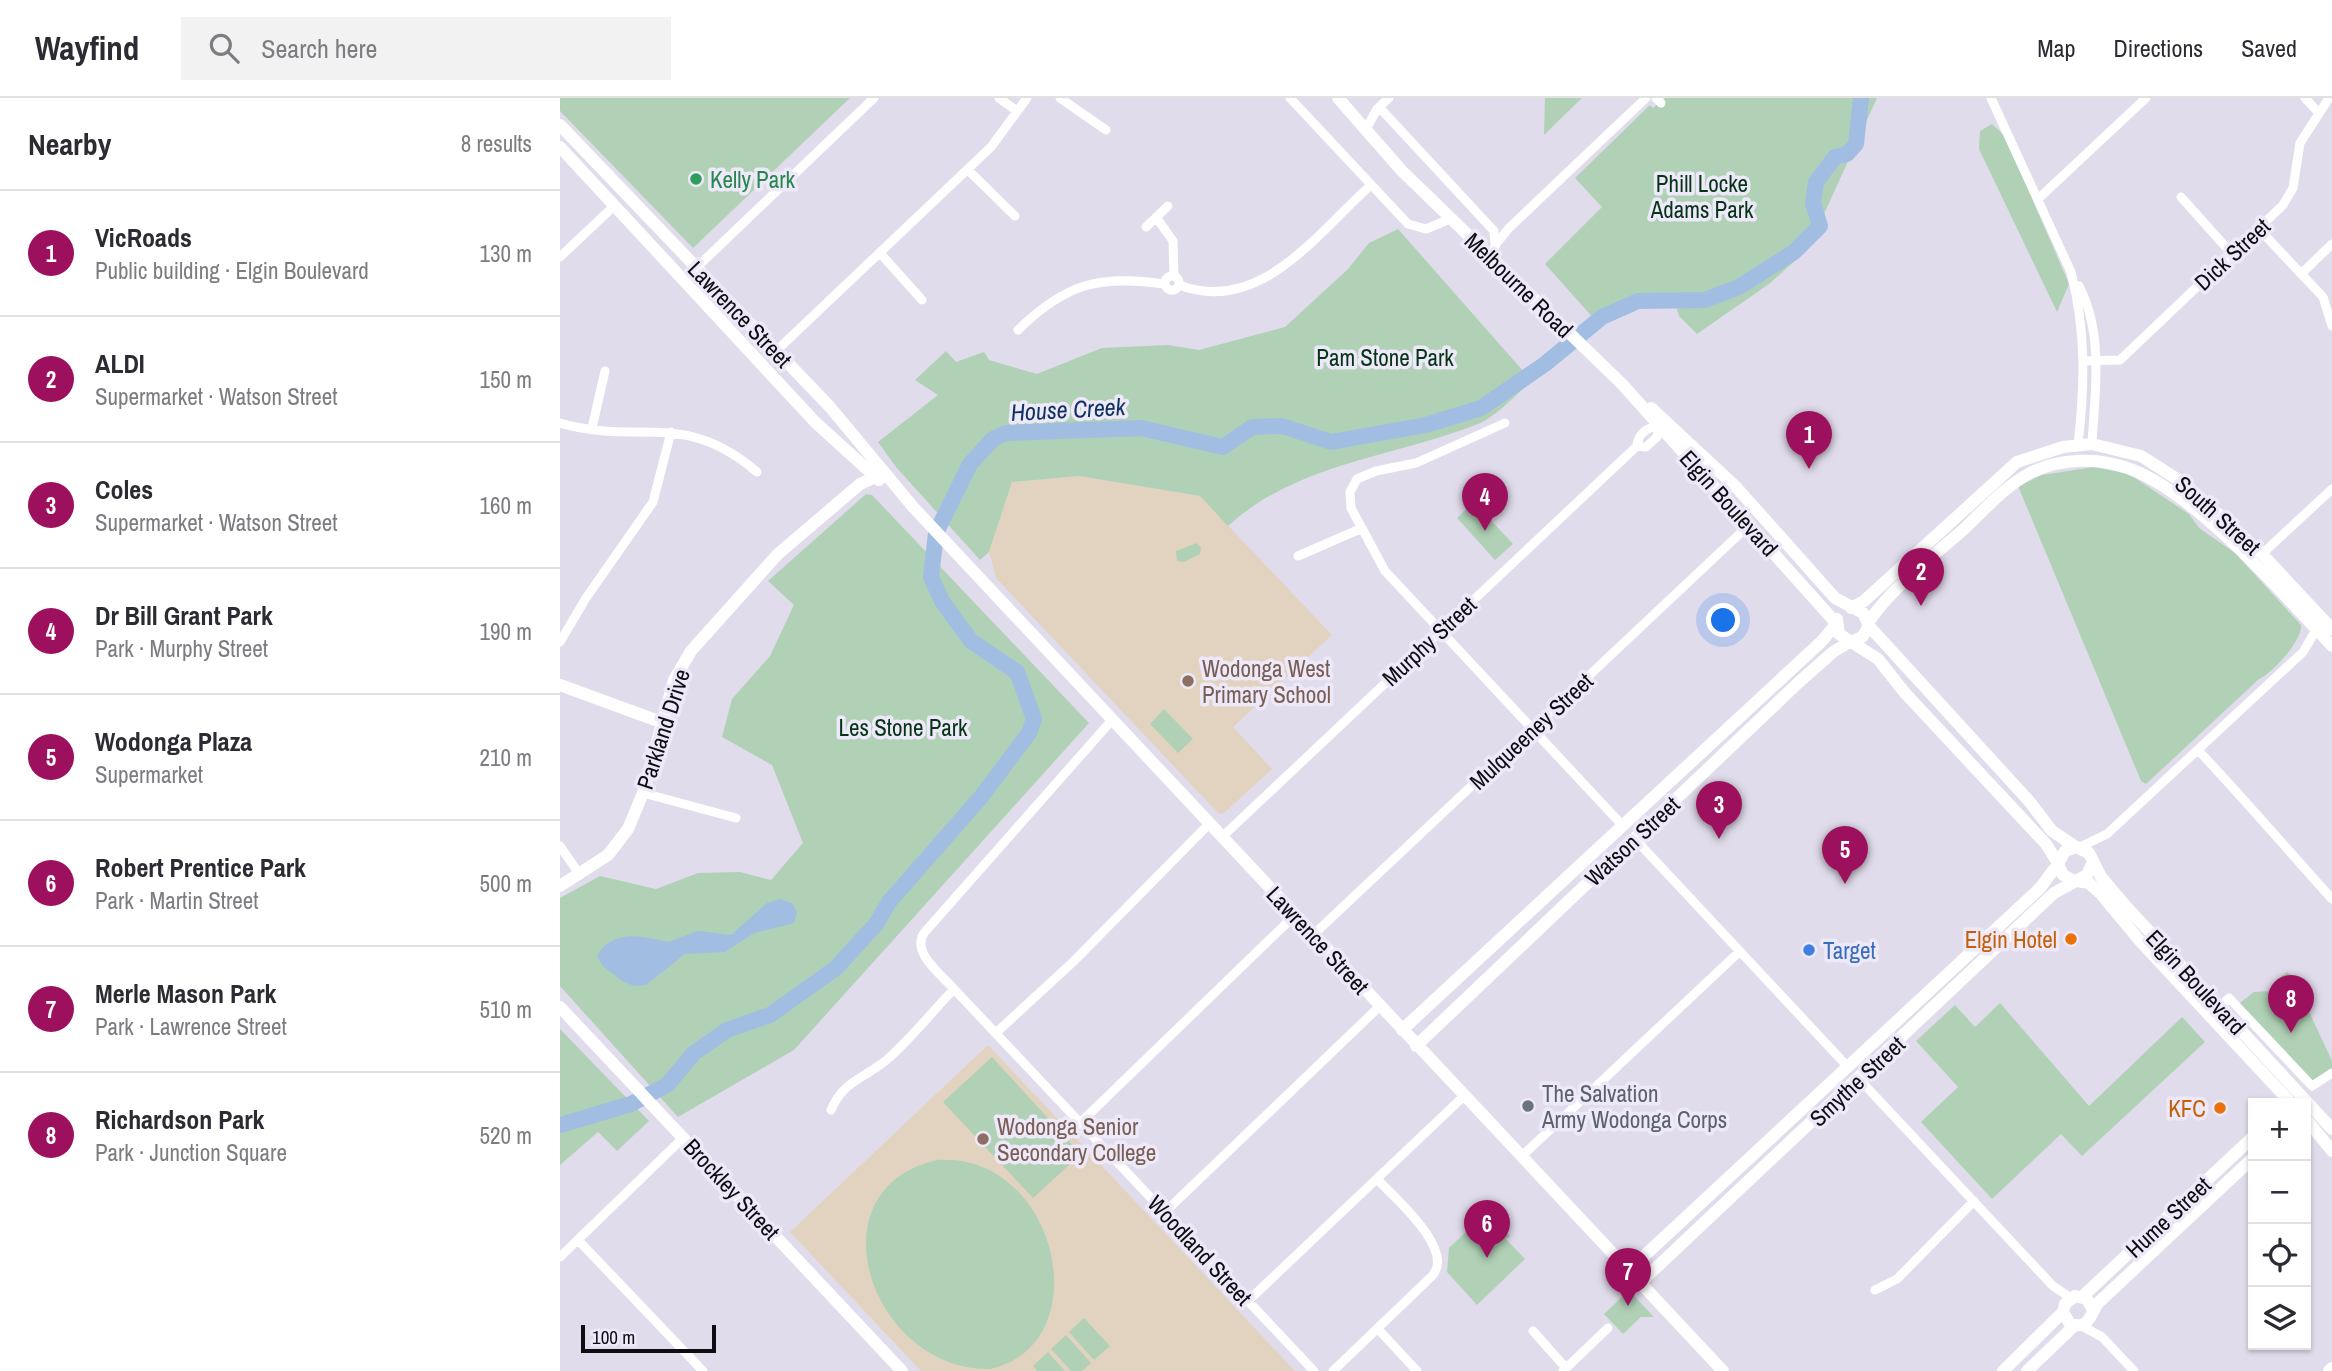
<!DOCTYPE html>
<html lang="en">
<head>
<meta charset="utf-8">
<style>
  :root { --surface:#fff; --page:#f2f2f3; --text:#2b2b33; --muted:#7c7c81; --line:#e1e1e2; --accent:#9d105d }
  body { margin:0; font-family:"Archivo Narrow",sans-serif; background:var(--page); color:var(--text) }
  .controls { position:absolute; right:21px; bottom:21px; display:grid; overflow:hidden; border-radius:0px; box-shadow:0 2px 5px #0004 }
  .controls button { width:63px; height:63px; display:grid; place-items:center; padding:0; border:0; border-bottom:2px solid var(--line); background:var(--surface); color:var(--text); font:35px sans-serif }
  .scale { position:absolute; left:21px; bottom:18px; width:135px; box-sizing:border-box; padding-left:7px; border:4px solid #0f0d12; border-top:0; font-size:19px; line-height:24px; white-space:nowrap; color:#0f0d12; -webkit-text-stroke:5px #eee9f9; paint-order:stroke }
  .you { position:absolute; left:1164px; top:523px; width:24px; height:24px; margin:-18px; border:5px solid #fff; border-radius:50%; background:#1a73e8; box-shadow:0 0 0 10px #1a73e833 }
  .badge { display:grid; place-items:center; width:46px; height:46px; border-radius:50%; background:var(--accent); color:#fff; font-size:23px; font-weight:700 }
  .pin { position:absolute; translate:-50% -58px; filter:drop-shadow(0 2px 4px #0008) }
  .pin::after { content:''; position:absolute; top:37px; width:24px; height:21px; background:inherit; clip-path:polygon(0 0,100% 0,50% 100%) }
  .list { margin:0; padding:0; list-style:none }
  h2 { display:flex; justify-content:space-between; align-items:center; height:91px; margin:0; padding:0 28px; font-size:30px }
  h2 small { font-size:23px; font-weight:400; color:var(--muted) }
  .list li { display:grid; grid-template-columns:46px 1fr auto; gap:21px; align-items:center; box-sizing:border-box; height:126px; padding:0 28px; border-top:2px solid var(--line) }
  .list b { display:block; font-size:26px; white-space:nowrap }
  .list p { margin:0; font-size:23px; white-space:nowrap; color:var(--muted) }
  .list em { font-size:23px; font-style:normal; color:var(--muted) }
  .icon { flex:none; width:38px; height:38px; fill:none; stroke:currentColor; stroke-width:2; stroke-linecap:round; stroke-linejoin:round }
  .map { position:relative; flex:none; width:1772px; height:1273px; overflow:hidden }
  header { display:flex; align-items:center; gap:42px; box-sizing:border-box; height:98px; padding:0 35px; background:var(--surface); border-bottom:2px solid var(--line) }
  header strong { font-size:33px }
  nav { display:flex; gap:38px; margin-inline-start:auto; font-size:24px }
  .search { width:490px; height:63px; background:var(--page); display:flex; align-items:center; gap:18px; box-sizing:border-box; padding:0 24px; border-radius:0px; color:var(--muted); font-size:26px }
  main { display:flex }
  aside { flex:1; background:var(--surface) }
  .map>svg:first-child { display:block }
  .education { fill:#e1d3c0 }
  .green { fill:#b0d1b6 }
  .water { fill:#a2bde2 }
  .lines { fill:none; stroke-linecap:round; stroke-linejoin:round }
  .river { stroke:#a2bde2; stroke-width:16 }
  .street { stroke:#fff; stroke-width:9 }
  .secondary { stroke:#fff; stroke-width:12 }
  .leisure-dot { fill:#2e9e5b; stroke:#eee9f9; stroke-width:2.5 }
  .education-dot { fill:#8d6e63; stroke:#eee9f9; stroke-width:2.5 }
  .food-dot { fill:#e8710a; stroke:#eee9f9; stroke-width:2.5 }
  .shop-dot { fill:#3f7fe0; stroke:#eee9f9; stroke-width:2.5 }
  .worship-dot { fill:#6b7280; stroke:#eee9f9; stroke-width:2.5 }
  .labels { text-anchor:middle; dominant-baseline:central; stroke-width:7; stroke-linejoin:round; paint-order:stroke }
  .leisure-label { font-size:23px; fill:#27864d; stroke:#eee9f9; text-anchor:start }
  .park-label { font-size:23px; fill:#053416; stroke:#eee9f9 }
  .street-label { font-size:23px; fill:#0f0d12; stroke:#eee9f9 }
  .education-label { font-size:23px; fill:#785e54; stroke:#eee9f9; text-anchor:start }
  .food-label { font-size:23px; fill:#c56008; stroke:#eee9f9; text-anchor:end }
  .shop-label { font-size:23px; fill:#366cbe; stroke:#eee9f9; text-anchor:start }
  .worship-label { font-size:23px; fill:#5b616d; stroke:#eee9f9; text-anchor:start }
  .water-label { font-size:24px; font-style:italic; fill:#0f3361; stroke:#eee9f9 }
</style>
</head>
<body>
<header>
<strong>Wayfind</strong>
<div class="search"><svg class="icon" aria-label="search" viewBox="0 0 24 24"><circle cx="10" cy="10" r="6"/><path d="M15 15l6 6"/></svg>Search here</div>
<nav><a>Map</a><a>Directions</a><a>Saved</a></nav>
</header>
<main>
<aside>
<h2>Nearby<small>8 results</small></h2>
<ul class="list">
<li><span class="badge">1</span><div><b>VicRoads</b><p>Public building · Elgin Boulevard</p></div><em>130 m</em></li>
<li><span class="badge">2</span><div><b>ALDI</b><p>Supermarket · Watson Street</p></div><em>150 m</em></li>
<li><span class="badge">3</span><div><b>Coles</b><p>Supermarket · Watson Street</p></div><em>160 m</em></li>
<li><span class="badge">4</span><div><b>Dr Bill Grant Park</b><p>Park · Murphy Street</p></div><em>190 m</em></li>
<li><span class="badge">5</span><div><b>Wodonga Plaza</b><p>Supermarket</p></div><em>210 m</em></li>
<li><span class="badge">6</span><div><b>Robert Prentice Park</b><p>Park · Martin Street</p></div><em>500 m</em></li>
<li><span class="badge">7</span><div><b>Merle Mason Park</b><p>Park · Lawrence Street</p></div><em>510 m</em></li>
<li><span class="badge">8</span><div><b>Richardson Park</b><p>Park · Junction Square</p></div><em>520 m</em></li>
</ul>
</aside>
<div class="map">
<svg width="1772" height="1273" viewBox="0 0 1772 1273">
  <rect width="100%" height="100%" fill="#e1dceb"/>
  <!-- education -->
  <path class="education" d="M 519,378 L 640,398 L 772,537 L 673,629 L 712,671 L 664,715 L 659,716 L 436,480 L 429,454 L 452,384 Z
    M 428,947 L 735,1273 L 361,1273 L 230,1134 Z"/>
  <!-- green -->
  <path class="green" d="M 0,0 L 290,0 L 133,150 L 0,13 Z
    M 985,0 L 1022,0 L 984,37 Z
    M 1105,0 L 1317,0 L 1248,151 L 1209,186 L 1137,236 L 1119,218 L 1114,201 L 1078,203 L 1036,223 L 985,166 L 1042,109 L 1015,80 L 1090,7 L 1093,10 Z
    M 1432,26 L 1445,38 L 1509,186 L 1497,214 L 1419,51 L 1420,33 Z
    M 838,131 L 972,283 C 956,296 937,318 918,326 C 834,359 737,365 668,428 L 640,398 L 519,378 L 452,384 L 429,454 L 420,462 L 336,369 L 318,344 L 378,297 L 355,282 L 386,253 L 396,264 L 424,254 L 429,262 L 477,276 L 542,250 L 608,247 L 639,252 L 725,229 L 788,171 L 809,145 Z
    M 1534,369 L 1569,376 L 1629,416 L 1639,430 L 1675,455 L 1741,527 C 1743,541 1713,575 1699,581 L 1586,686 L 1581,683 L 1458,388 L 1482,377 Z
    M 306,396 L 312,397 L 529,625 L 234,952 L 118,1019 L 0,888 L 0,800 L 40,778 L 96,791 L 138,775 L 180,774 L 211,782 L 243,745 L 212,667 L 162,639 L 172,601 L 210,558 L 234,507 L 208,483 Z
    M 914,404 L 953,446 L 935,462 L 897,420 Z
    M 637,445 L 641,450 L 640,456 L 624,464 L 617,463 L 616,453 Z
    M 604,611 L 633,641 L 618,655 L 590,626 Z
    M 1727,874 L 1733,879 L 1772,963 L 1772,975 L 1752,988 L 1676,908 L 1694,894 L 1712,893 L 1718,881 Z
    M 1440,905 L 1529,1008 L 1622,919 L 1645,944 L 1522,1058 L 1501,1036 L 1432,1101 L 1361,1024 L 1398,989 L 1356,943 L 1395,907 L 1415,929 Z
    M 0,931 L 89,1023 L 57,1053 L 38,1034 L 0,1067 Z
    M 432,959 L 521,1056 L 473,1100 L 383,1004 Z
    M 377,1062 C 498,1053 541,1247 430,1271 C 311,1273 249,1091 377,1062 Z
    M 927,1114 L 950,1138 L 946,1141 L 965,1161 L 917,1207 L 887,1174 L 889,1150 Z
    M 1062,1185 L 1094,1219 L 1081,1219 L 1063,1236 L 1044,1216 L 1063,1198 Z
    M 524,1220 L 550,1248 L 534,1262 L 509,1234 Z
    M 506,1237 L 531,1265 L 522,1273 L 511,1273 L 491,1251 Z
    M 488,1254 L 505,1273 L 477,1273 L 473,1268 Z"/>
  <!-- water -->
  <path class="water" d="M 220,801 L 232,805 L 237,814 L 234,825 L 194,835 L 165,854 L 125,856 L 86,887 L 74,888 L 62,883 L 43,868 L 37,858 C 53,830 83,838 108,844 L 138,833 L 171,837 L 207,805 Z"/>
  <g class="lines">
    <!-- river -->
    <path class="river" d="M 0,1027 L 71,1006 L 107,987 L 134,955 L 167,932 L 210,917 L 276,870 L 316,826 L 329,804 L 421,699 L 469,635 L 474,621 L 457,574 L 411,543 L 382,503 L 371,479 L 376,435 L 410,366 L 433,341 L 446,335 L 581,330 L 663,349 L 692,329 L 722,328 L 771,344 L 866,327 L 921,310 L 985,266 L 1042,219 L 1078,203 L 1145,202 L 1179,189 L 1234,154 L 1260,128 L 1253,105 L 1256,84 L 1275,59 L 1287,56 L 1296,46 L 1301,0"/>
    <!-- street -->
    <path class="street" d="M 439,0 L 457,13
      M 500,0 L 546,32
      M 730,0 L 848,126 L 866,131 L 890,121
      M 1096,0 L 1101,5
      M 1431,0 L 1511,174 C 1526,232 1525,287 1518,346
      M 1745,0 L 1758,14
      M 819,9 L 934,133 L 935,147
      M 805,33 L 817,11 L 829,0
      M 408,72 L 455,118
      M 1621,99 L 1672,156
      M 1478,101 L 1586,0
      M 596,119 L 613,143 L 614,177
      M 586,129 L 608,108
      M 1699,131 L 1763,199 L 1772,228
      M 320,155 L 362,202
      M 0,159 L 55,107
      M 931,161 L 936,146 L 949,130 L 1086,0
      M 136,170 L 314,0
      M 1741,176 L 1772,146
      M605 185a7 7 0 1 1 14 0a7 7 0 1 1-14 0Z
      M 619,187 C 700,218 757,135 811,87
      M 1519,188 C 1544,236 1535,294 1532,346
      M 458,232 C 506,185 539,177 604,186
      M 215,254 L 431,49 L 467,0
      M 1524,263 L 1560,262 L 1723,107 L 1733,90 L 1740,45 L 1769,0
      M 0,325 C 79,348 124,311 197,374
      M 945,325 L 856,365 L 816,373 L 797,381 L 790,394 L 791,410 L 825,473 L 1063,728
      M 32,330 L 45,273
      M 1702,456 L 1772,391
      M 738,458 L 800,431
      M 0,544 L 26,500 L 93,404 L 111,334
      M 552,622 L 364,835 C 351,855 382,877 394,891 L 754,1273
      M 1638,652 C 1684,701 1727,751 1772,801
      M 83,695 L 176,720
      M 662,739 L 1077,348 C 1078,336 1087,329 1099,328 L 1097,339 L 1086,349 L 1077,348
      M 1074,740 L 1288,969
      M 0,748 L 20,777
      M 1518,750 L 1547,736 L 1743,554 L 1756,532
      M 753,837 L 1188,428
      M 1666,912 L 1662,907 L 1669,900 L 1752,988 L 1772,975
      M 437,934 L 514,863 L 649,726
      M 1299,981 L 1493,1188 L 1511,1200
      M 271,1012 C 284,981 307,980 330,959 C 353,938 373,913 394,891
      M 521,1024 L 734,818
      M 961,1059 L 1179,854
      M 605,1114 L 820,908
      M 18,1142 L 143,1273
      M 0,1159 L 124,1039
      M 1315,1192 L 1337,1181 L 1414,1103
      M 688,1203 L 904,998
      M 1520,1227 L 1542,1239 L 1574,1273
      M 818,1231 L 857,1273
      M 973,1233 L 1006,1270
      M 773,1273 L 872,1178 C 896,1152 835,1100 817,1081
      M 1003,1273 L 1048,1230"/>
    <!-- secondary -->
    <path class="secondary" d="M 778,0 L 842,73 L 1062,286 L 1276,525
      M 0,27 L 270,309 L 354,410 L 1163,1273
      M 0,49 L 255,324 L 319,382
      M 1091,310 L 1176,389 L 1275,500 L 1303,515 L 1308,525 L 1307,532 L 1302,539 L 1293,543
      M 1291,510 L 1304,503 L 1457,364 L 1503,349 L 1532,346 L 1581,358 L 1625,386 L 1702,456 L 1772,531
      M 1277,521 L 1279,536 L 1318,561 L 1345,595 L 1486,746 L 1498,765
      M 1308,525 C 1332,489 1371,460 1403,432 C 1424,412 1446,387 1472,374 C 1502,360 1539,359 1570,371 C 1635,394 1724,497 1772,548
      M 1308,527 L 1469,703 L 1492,733 L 1516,749
      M 0,587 L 101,624
      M 1514,783 L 1503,777 L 1498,766 L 1505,753 L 1516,749 L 1529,755 L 1541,779 L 1563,805 L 1772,1031
      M 1517,783 L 1529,785 L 1540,795 L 1580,843 L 1731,1005
      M 0,788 L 48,757 L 68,731 L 83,695 L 114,582 L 131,553 L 218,456 L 300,386 L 315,379 L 319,368
      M 0,909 L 342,1273
      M 842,932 L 1262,543 L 1276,526
      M 856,948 L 1238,585 L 1273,554 L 1291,543
      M 1746,1021 L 1772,1053
      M 1068,1173 L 1480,790 L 1498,766
      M 1080,1185 L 1494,795 L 1527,777 L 1533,764
      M 1523,1198 L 1693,1039
      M 1533,1212 L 1527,1201 L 1515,1198 L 1505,1206 L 1503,1214 L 1510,1226 C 1529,1232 1530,1217 1538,1205 L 1693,1060
      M 1443,1273 L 1503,1214
      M 1467,1273 L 1515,1227
      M 1769,1273 L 1772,1270"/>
  </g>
  <!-- markers -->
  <circle class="leisure-dot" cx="136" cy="81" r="7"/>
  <g class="education-dot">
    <circle cx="628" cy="583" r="7"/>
    <circle cx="423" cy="1041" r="7"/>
  </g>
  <g class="food-dot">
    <circle cx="1511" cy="841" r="7"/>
    <circle cx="1660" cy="1010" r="7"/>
  </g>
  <circle class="shop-dot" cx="1249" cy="852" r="7"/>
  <circle class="worship-dot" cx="968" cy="1008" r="7"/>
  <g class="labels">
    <!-- leisure labels -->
    <g class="leisure-label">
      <text x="150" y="81">Kelly Park</text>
    </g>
    <!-- park labels -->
    <g class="park-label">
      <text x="1142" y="85">Phill Locke<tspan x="1142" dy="26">Adams Park</tspan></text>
      <text x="825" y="259">Pam Stone Park</text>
      <text x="343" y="629">Les Stone Park</text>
    </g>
    <!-- street labels -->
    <g class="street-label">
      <text transform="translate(1672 156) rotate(-43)">Dick Street</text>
      <text transform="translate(959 187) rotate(44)">Melbourne Road</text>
      <text transform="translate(180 216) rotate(46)">Lawrence Street</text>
      <text transform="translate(1169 405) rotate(48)">Elgin Boulevard</text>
      <text transform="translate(1658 417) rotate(42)">South Street</text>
      <text transform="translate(869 543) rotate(-43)">Murphy Street</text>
      <text transform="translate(103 631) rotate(-72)">Parkland Drive</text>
      <text transform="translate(971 633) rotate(-43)">Mulqueeney Street</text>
      <text transform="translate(1072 743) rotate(-43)">Watson Street</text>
      <text transform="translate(758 842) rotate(47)">Lawrence Street</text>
      <text transform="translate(1636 884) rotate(47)">Elgin Boulevard</text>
      <text transform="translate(1297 983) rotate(-43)">Smythe Street</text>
      <text transform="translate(172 1091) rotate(47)">Brockley Street</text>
      <text transform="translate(1608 1119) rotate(-43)">Hume Street</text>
      <text transform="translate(640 1152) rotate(47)">Woodland Street</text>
    </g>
    <!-- education labels -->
    <g class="education-label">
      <text x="642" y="570">Wodonga West<tspan x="642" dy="26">Primary School</tspan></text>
      <text x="437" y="1028">Wodonga Senior<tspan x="437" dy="26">Secondary College</tspan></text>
    </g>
    <!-- food labels -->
    <g class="food-label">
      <text x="1497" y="841">Elgin Hotel</text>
      <text x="1646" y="1010">KFC</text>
    </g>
    <!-- shop labels -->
    <g class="shop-label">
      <text x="1263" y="852">Target</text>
    </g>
    <!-- worship labels -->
    <g class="worship-label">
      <text x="982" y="995">The Salvation<tspan x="982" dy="26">Army Wodonga Corps</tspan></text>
    </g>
    <!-- water labels -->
    <g class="water-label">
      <text transform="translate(508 311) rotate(-3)">House Creek</text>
    </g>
  </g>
</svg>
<div class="controls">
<button>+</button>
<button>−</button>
<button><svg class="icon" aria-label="locate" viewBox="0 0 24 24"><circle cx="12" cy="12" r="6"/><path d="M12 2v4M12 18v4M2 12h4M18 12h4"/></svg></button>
<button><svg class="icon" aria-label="layers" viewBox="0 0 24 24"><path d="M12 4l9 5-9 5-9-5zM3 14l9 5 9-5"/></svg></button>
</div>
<div class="scale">100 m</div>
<div class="you"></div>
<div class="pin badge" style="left:1249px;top:371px">1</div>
<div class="pin badge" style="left:1361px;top:508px">2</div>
<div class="pin badge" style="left:1159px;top:741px">3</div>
<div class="pin badge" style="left:925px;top:433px">4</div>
<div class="pin badge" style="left:1285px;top:786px">5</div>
<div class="pin badge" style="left:927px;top:1160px">6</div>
<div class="pin badge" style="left:1068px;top:1208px">7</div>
<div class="pin badge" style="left:1731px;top:935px">8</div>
</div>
</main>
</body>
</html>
